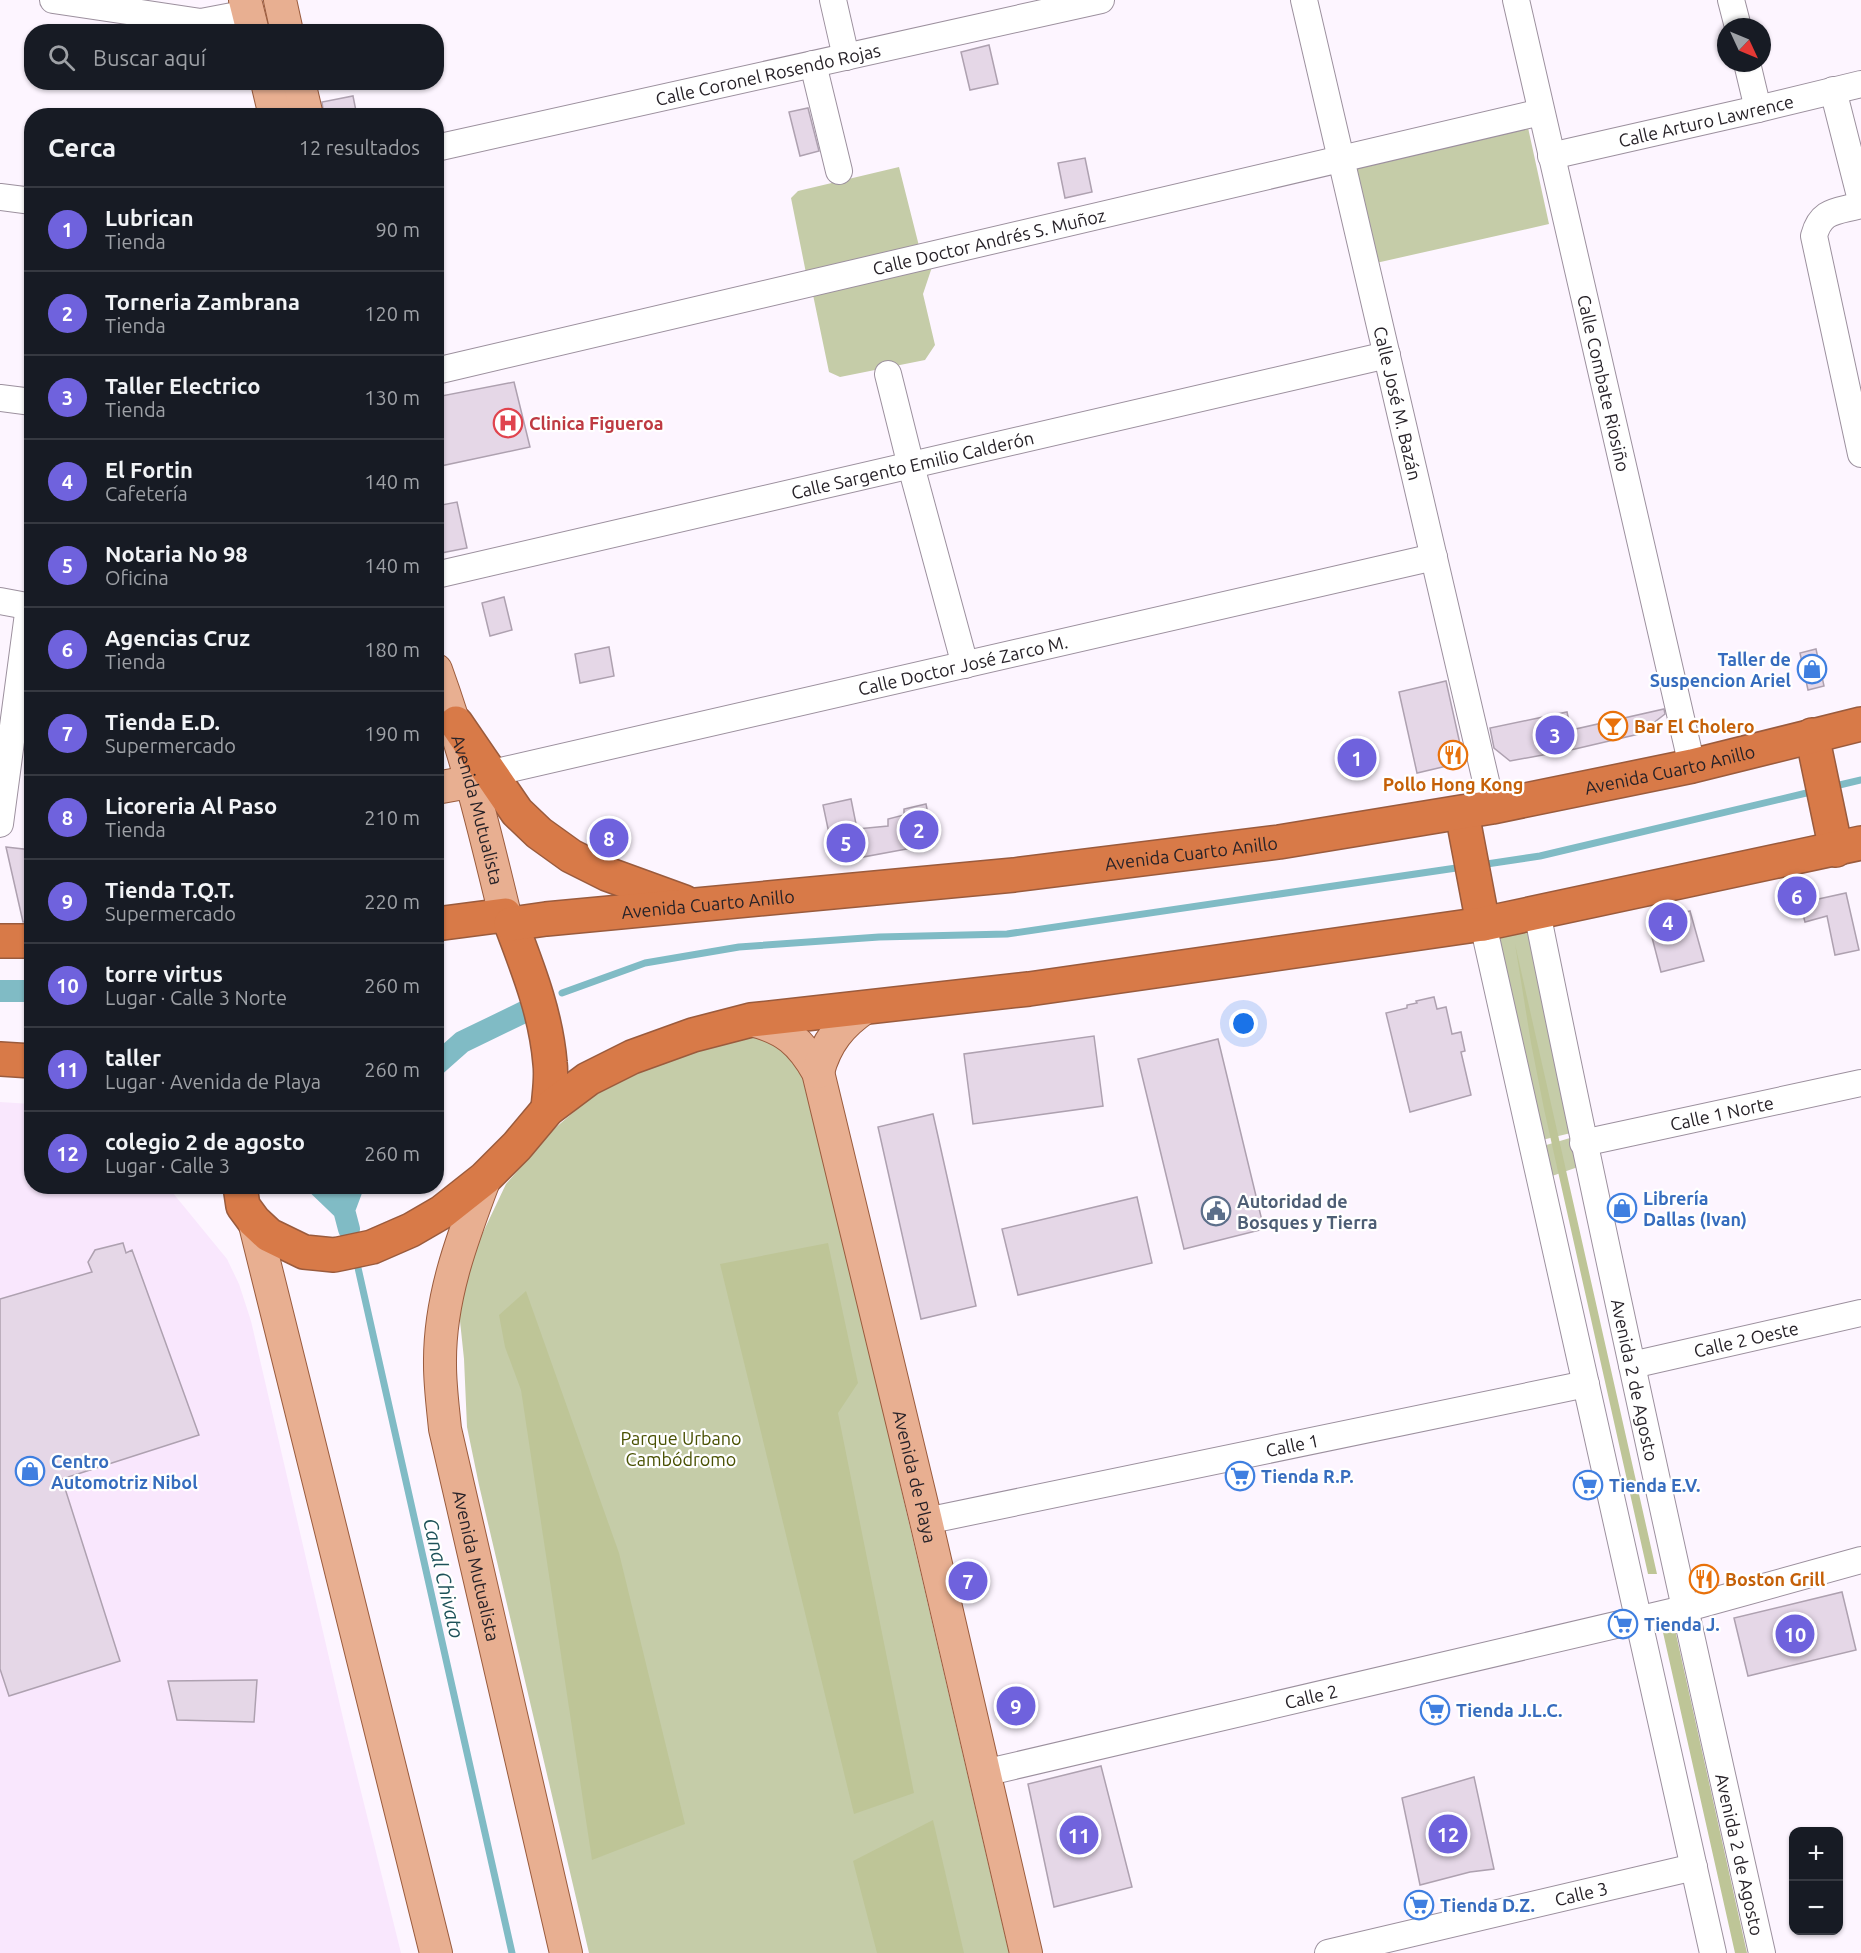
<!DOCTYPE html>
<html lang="es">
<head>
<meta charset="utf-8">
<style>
  :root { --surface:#171b24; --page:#242831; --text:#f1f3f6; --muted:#9ea1a6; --line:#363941; --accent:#6f62dd }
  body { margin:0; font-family:Ubuntu,sans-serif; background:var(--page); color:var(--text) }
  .controls { position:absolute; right:18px; bottom:18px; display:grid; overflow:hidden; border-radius:12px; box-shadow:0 2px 4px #0004 }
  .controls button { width:54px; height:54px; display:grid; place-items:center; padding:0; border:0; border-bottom:2px solid var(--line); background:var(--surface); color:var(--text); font:30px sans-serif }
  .compass { position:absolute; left:1717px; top:18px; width:54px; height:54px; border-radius:50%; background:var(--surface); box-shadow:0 2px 4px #0004; rotate:134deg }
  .you { position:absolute; left:1244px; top:1024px; width:21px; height:21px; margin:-15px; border:4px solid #fff; border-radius:50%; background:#1a73e8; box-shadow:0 0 0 9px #1a73e833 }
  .badge { display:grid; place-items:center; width:39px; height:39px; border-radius:50%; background:var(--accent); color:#fff; font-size:20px; font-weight:700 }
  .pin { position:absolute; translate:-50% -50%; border:3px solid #fff; box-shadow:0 2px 6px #0006 }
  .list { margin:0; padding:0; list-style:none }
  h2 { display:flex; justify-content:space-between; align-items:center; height:78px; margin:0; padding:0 24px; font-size:26px }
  h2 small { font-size:20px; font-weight:400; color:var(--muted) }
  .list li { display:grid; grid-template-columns:39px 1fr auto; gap:18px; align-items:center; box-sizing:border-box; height:84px; padding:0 24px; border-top:2px solid var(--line) }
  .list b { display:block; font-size:22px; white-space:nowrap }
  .list p { margin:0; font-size:20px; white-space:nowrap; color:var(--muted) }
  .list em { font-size:20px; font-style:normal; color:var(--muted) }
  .icon { flex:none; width:33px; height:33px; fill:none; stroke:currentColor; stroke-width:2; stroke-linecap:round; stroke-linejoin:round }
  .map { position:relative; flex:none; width:1861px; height:1953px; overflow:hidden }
  .search { position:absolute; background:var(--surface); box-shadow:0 2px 4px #0004; left:24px; top:24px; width:420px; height:66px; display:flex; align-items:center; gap:15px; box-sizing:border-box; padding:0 21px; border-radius:24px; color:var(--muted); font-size:22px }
  .panel { position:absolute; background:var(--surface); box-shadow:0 2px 4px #0004; left:24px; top:108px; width:420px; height:1086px; border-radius:24px }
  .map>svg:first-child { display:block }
  .built { fill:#f9e7fd }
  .green { fill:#c5cca8 }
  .forest { fill:#bec597 }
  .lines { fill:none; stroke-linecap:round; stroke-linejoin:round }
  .stream { stroke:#80bbc5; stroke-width:7 }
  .canal { stroke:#80bbc5; stroke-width:22 }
  .building { fill:#e5d7e7; stroke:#aea1b0; stroke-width:1.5 }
  .minor-casing { stroke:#9c909e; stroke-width:28 }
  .major-casing { stroke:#9a5b3d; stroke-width:34 }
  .highway-casing { stroke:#9a5b3d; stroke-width:36 }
  .minor { stroke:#fff; stroke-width:26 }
  .major { stroke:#e8af91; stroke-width:32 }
  .highway { stroke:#d87a48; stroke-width:33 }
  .labels { text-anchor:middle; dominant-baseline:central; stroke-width:4.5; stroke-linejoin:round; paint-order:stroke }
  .street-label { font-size:18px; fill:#272228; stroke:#fff }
  .health-label { font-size:18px; font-weight:bold; fill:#be3a42; stroke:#fff; text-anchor:start }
  .shop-label { font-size:18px; font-weight:bold; fill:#366cbe; stroke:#fff; text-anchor:start }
  .food-label { font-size:18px; font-weight:bold; fill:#c56008; stroke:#fff; text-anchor:start }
  .service-label { font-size:18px; font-weight:bold; fill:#4e5e75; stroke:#fff; text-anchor:start }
  .park-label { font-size:18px; fill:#495103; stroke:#fff }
  .water-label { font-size:20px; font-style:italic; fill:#1e5259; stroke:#fff }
</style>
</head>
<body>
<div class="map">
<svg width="1861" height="1953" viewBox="0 0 1861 1953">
  <rect width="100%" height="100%" fill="#fdf5ff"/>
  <!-- built -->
  <path class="built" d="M 0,1102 L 31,1104 L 32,1186 L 168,1187 L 227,1259 L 239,1284 L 251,1321 L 346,1731 L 401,1953 L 0,1953 Z"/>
  <!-- green -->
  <path class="green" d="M 1527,123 L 1549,224 L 1376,263 L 1354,162 Z
    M 899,167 L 919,246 L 806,273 L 791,198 L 798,191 Z
    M 934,261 L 923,294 L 935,345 L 925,360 L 840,377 L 829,372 L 812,290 Z
    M 1527,930 L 1571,1133 L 1542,1140 L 1496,936 Z
    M 740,1034 L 770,1040 L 790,1053 L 802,1076 L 876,1381 L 1009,1953 L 589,1953 L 479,1485 L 467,1427 L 464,1359 L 458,1302 L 477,1245 L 506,1184 L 554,1129 L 598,1091 L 667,1057 Z
    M 1570,1138 L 1578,1167 L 1552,1176 L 1543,1146 Z"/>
  <!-- forest -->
  <path class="forest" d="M 1515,944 L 1657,1574 L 1648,1574 L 1544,1109 L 1531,1043 Z
    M 828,1243 L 858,1383 L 838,1413 L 914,1793 L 854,1814 L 720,1264 Z
    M 526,1291 L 619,1553 L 685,1824 L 592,1860 L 521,1390 L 505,1347 L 499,1315 Z
    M 1674,1625 L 1747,1953 L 1735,1953 L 1662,1628 Z
    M 933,1820 L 964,1953 L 877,1953 L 853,1861 Z"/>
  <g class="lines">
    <!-- stream -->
    <path class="stream" d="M 1831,787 L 1861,780
      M 1480,865 L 1540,856 L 1815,791
      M 562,993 L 645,963 L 739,947 L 879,937 L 1007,934 L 1463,867
      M 344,1210 L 352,1243
      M 356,1259 L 512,1953"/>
    <!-- canal -->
    <path class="canal" d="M 0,991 L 32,991
      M 436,1065 L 462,1042 L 524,1012
      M 319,1186 L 344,1210
      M 349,1229 L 344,1210 L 353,1186"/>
  </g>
  <!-- building -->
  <path class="building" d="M 989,45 L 998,84 L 970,90 L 961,52 Z
    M 353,96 L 357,116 L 324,116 L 322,102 Z
    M 808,108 L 819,151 L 800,156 L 789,112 Z
    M 1085,158 L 1092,192 L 1065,198 L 1058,163 Z
    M 514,382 L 530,447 L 436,467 L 436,397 Z
    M 457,502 L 467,548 L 436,554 L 436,506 Z
    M 504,597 L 512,630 L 490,636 L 482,603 Z
    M 609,647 L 614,676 L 580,683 L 575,654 Z
    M 1816,649 L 1824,686 L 1808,690 L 1800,653 Z
    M 1446,681 L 1464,762 L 1417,773 L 1399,692 Z
    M 1664,709 L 1665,714 L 1639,734 L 1575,749 L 1510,761 L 1494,748 L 1490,728 L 1567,712 L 1571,730 Z
    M 1362,742 L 1369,771 L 1353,775 L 1346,745 Z
    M 851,799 L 857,829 L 888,826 L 888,819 L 904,815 L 904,809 L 926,804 L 934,844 L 863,857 L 862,850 L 834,857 L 823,805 Z
    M 601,828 L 625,832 L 622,850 L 590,845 Z
    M 6,847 L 32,850 L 32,922 L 23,922 Z
    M 1807,884 L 1811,900 L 1786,907 L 1782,890 Z
    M 1846,893 L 1859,950 L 1835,955 L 1827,916 L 1805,922 L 1800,903 Z
    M 1690,911 L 1704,961 L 1661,972 L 1648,922 Z
    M 1434,997 L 1437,1009 L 1446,1007 L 1452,1034 L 1461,1032 L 1465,1051 L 1461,1052 L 1471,1095 L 1410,1112 L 1386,1013 L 1407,1008 L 1407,1005 L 1417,1003 L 1416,1001 Z
    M 1094,1036 L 1103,1106 L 973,1124 L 964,1054 Z
    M 1218,1039 L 1264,1229 L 1184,1249 L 1138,1059 Z
    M 933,1114 L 976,1306 L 921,1319 L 878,1127 Z
    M 1137,1197 L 1152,1263 L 1018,1295 L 1002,1229 Z
    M 123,1243 L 126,1253 L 132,1250 L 199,1435 L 62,1479 L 120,1661 L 9,1696 L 0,1669 L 0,1299 L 92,1272 L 88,1262 L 95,1250 Z
    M 1842,1592 L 1856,1650 L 1748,1676 L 1734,1618 Z
    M 257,1680 L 254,1722 L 177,1720 L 168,1681 Z
    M 1101,1766 L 1132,1887 L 1054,1907 L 1028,1784 Z
    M 1474,1777 L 1494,1869 L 1470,1872 L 1420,1885 L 1402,1798 Z"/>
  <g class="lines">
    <!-- minor casing -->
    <g class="minor-casing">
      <g id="minor">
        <path d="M 53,0 L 201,22 L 248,13"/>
        <path d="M 833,0 L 846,57"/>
        <path id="s1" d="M 1304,0 L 1492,807"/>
        <path id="s2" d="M 1516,0 L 1692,766"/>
        <path d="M 1731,0 L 1738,27"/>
        <path d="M 1747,63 L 1758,109"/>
        <path d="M 813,64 L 839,171"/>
        <path d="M 1833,90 L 1861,200"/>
        <path id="s3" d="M 436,148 L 1101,0"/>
        <path id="s4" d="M 1551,156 L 1758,109 L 1861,84"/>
        <path d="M 0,197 L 32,201"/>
        <path d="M 1861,205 C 1837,212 1821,209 1814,236 L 1861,454"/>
        <path id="s5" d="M 436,371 L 1541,112"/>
        <path d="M 888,374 L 911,466 L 965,665"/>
        <path d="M 0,398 L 32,402"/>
        <path id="s6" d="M 436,575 L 1387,355"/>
        <path d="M 0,601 L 32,607"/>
        <path id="s7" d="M 492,773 L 1434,557"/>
        <path d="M 0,824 L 29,606"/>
        <path id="s8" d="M 1537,912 C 1607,1260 1684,1607 1762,1953"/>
        <path d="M 1483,924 L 1713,1953"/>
        <path id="s9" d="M 1583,1143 L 1861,1083"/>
        <path id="s10" d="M 1632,1365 L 1861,1313"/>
        <path id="s11" d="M 926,1521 L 1586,1384"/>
        <path id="s12" d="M 984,1773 L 1684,1609 L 1861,1560"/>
        <path id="s13" d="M 1328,1953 L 1694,1867"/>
      </g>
    </g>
    <!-- major casing -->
    <g class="major-casing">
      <g id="major">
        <path d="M 245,0 L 253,32"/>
        <path d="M 280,0 L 287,32"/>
        <path d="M 267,82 L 275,116"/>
        <path d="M 299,82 L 307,116"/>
        <path id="s14" d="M 436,670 C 465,750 485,832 505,915"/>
        <path d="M 436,788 L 458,784 L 471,776"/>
        <path id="s15" d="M 751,1020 C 785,1028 801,1042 818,1072 L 926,1521 L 1026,1953"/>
        <path d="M 818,1072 C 826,1042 841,1024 866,1007"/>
        <path id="s16" d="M 485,1178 C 462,1239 439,1299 440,1365 C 440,1386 443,1408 445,1429 L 566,1953"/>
        <path d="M 254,1221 L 436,1953"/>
      </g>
    </g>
    <!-- highway casing -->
    <g class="highway-casing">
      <g id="highway">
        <path d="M 456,723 L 517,812 L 539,833 L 571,856 L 607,874 L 684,902"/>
        <path d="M 1812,735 L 1836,850"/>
        <path d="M 1462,813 L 1483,924"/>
        <path d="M 436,924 L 505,915 L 511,924 C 528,969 546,1014 550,1063 C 552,1078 549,1094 548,1109"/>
        <path id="s17" d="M 511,924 L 546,919 L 1014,875 L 1279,842 L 1492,807 L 1692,766 L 1861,724"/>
        <path d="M 0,941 L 32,941"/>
        <path d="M 0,1059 L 32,1061"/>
        <path d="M 240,1186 L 243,1206 L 254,1221 L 269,1235 L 304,1252 L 334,1255 L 372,1247 L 411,1230 L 442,1212 L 485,1178 L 517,1146 L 548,1109 L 588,1079 L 632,1057 L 693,1035 L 751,1020 L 1029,989 L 1483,924 L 1861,843"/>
      </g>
    </g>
    <!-- minor -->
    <use href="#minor" class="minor"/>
    <!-- major -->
    <use href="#major" class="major"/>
    <!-- highway -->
    <use href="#highway" class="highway"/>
  </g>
  <!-- icons -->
  <defs>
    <g id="hospital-ring" transform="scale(1.5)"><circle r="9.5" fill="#fff" stroke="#e0444e" stroke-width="1.5"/><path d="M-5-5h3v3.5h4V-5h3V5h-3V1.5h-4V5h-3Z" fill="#e0444e"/></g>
    <g id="shop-ring" transform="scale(1.5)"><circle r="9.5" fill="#fff" stroke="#3f7fe0" stroke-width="1.5"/><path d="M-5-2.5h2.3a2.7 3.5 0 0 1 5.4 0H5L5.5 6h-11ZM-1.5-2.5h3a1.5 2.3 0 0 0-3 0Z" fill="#3f7fe0"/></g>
    <g id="bar-ring" transform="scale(1.5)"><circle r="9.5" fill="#fff" stroke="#e8710a" stroke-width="1.5"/><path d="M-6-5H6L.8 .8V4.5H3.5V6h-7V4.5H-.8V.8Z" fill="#e8710a"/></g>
    <g id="restaurant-ring" transform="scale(1.5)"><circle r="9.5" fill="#fff" stroke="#e8710a" stroke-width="1.5"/><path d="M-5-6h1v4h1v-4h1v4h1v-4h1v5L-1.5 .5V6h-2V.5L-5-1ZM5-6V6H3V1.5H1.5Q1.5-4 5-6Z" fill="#e8710a"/></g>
    <g id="civic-ring" transform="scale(1.5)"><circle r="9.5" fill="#fff" stroke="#5c6f8a" stroke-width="1.5"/><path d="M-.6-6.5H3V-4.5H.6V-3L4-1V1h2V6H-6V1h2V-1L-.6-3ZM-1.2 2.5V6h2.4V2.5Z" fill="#5c6f8a"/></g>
    <g id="supermarket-ring" transform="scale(1.5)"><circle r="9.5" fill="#fff" stroke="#3f7fe0" stroke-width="1.5"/><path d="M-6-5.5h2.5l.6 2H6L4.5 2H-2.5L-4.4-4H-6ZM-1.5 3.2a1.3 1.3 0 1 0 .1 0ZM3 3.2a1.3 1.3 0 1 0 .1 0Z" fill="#3f7fe0"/></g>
  </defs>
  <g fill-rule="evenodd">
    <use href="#hospital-ring" x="508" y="423"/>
    <use href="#shop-ring" x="1812" y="669"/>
    <use href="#bar-ring" x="1613" y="726"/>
    <use href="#restaurant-ring" x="1453" y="755"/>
    <use href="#shop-ring" x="1622" y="1208"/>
    <use href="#civic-ring" x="1216" y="1211"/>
    <use href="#shop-ring" x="30" y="1471"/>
    <use href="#supermarket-ring" x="1240" y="1476"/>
    <use href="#supermarket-ring" x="1588" y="1485"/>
    <use href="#restaurant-ring" x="1704" y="1579"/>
    <use href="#supermarket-ring" x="1623" y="1624"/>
    <use href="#supermarket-ring" x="1435" y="1710"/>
    <use href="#supermarket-ring" x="1419" y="1905"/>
  </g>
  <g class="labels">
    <!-- street labels -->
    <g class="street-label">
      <text stroke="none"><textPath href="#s3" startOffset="340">Calle Coronel Rosendo Rojas</textPath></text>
      <text stroke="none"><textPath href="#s4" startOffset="159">Calle Arturo Lawrence</textPath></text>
      <text stroke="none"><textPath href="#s5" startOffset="568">Calle Doctor Andrés S. Muñoz</textPath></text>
      <text stroke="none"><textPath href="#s2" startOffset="393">Calle Combate Riosiño</textPath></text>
      <text stroke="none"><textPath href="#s1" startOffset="414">Calle José M. Bazán</textPath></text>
      <text stroke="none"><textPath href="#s6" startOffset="489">Calle Sargento Emilio Calderón</textPath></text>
      <text stroke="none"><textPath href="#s7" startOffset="483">Calle Doctor José Zarco M.</textPath></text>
      <text stroke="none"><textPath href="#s17" startOffset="1170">Avenida Cuarto Anillo</textPath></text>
      <text stroke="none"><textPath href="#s14" startOffset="146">Avenida Mutualista</textPath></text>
      <text stroke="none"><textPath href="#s17" startOffset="684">Avenida Cuarto Anillo</textPath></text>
      <text stroke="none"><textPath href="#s17" startOffset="198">Avenida Cuarto Anillo</textPath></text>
      <text stroke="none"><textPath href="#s9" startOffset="142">Calle 1 Norte</textPath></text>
      <text stroke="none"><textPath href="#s10" startOffset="117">Calle 2 Oeste</textPath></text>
      <text stroke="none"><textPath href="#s8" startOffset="478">Avenida 2 de Agosto</textPath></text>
      <text stroke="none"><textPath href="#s11" startOffset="374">Calle 1</textPath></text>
      <text stroke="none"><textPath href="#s15" startOffset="504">Avenida de Playa</textPath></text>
      <text stroke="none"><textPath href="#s16" startOffset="398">Avenida Mutualista</textPath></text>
      <text stroke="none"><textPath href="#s12" startOffset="336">Calle 2</textPath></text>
      <text stroke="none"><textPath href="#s8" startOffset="964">Avenida 2 de Agosto</textPath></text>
      <text stroke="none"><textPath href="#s13" startOffset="260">Calle 3</textPath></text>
    </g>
    <!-- health labels -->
    <g class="health-label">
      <text x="529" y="423">Clinica Figueroa</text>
    </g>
    <!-- shop labels -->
    <g class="shop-label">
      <text x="1791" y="659" text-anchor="end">Taller de<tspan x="1791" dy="21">Suspencion Ariel</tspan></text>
      <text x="1643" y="1198">Librería<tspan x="1643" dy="21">Dallas (Ivan)</tspan></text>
      <text x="51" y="1461">Centro<tspan x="51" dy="21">Automotriz Nibol</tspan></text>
      <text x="1261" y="1476">Tienda R.P.</text>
      <text x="1609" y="1485">Tienda E.V.</text>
      <text x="1644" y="1624">Tienda J.</text>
      <text x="1456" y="1710">Tienda J.L.C.</text>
      <text x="1440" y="1905">Tienda D.Z.</text>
    </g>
    <!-- food labels -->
    <g class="food-label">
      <text x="1634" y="726">Bar El Cholero</text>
      <text x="1453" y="784" text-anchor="middle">Pollo Hong Kong</text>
      <text x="1725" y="1579">Boston Grill</text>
    </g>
    <!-- service labels -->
    <g class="service-label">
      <text x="1237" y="1201">Autoridad de<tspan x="1237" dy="21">Bosques y Tierra</tspan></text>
    </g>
    <!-- park labels -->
    <g class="park-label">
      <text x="681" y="1438">Parque Urbano<tspan x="681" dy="21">Cambódromo</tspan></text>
    </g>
    <!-- water labels -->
    <g class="water-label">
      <text transform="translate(444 1578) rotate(77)">Canal Chivato</text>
    </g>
  </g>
</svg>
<div class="controls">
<button>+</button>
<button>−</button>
</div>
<svg class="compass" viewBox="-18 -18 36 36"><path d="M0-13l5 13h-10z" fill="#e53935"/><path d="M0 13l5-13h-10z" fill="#9ea1a6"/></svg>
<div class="you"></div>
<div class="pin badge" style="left:1357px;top:758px">1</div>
<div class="pin badge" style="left:919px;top:830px">2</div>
<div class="pin badge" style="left:1555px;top:735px">3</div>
<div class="pin badge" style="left:1668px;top:922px">4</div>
<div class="pin badge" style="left:846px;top:843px">5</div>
<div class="pin badge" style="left:1797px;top:896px">6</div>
<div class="pin badge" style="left:968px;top:1581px">7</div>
<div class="pin badge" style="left:609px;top:838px">8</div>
<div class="pin badge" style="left:1016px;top:1706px">9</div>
<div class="pin badge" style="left:1795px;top:1634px">10</div>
<div class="pin badge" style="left:1079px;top:1835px">11</div>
<div class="pin badge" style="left:1448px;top:1834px">12</div>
<div class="search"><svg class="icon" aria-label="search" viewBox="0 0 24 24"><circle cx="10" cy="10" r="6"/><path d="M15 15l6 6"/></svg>Buscar aquí</div>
<section class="panel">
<h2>Cerca<small>12 resultados</small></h2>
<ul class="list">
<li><span class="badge">1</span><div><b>Lubrican</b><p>Tienda</p></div><em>90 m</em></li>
<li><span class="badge">2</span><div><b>Torneria Zambrana</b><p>Tienda</p></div><em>120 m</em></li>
<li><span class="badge">3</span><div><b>Taller Electrico</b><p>Tienda</p></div><em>130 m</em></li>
<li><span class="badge">4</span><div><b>El Fortin</b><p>Cafetería</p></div><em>140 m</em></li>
<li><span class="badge">5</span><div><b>Notaria No 98</b><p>Oficina</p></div><em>140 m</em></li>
<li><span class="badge">6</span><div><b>Agencias Cruz</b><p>Tienda</p></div><em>180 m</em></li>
<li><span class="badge">7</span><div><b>Tienda E.D.</b><p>Supermercado</p></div><em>190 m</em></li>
<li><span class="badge">8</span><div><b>Licoreria Al Paso</b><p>Tienda</p></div><em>210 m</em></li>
<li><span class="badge">9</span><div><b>Tienda T.Q.T.</b><p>Supermercado</p></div><em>220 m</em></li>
<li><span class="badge">10</span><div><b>torre virtus</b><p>Lugar · Calle 3 Norte</p></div><em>260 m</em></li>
<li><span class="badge">11</span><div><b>taller</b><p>Lugar · Avenida de Playa</p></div><em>260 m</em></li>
<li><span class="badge">12</span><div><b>colegio 2 de agosto</b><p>Lugar · Calle 3</p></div><em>260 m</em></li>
</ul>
</section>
</div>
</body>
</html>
